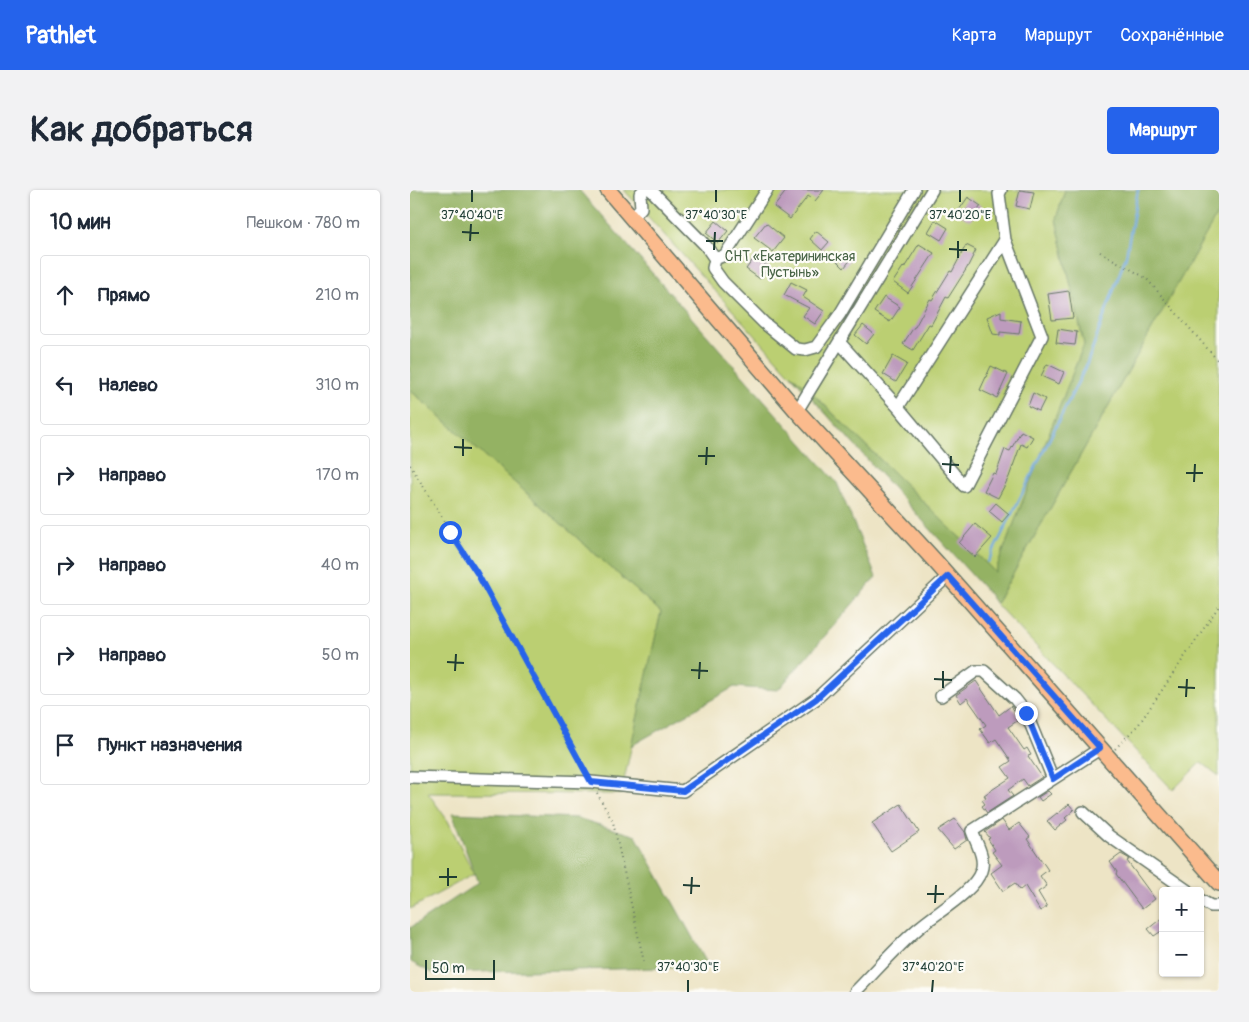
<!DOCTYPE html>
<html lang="ru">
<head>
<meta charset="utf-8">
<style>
  :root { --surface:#fff; --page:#f2f2f3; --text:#1f2937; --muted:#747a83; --line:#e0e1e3; --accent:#2563eb }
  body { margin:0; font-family:Pangolin,sans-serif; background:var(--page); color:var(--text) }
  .controls { position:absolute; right:15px; bottom:15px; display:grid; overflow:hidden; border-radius:5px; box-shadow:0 1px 4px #0004 }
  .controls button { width:45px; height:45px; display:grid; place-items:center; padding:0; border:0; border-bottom:1px solid var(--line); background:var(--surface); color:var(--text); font:25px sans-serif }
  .scale { position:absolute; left:15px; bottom:12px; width:70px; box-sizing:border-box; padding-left:5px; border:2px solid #1f3d34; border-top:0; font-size:14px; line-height:18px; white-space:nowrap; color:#1f3d34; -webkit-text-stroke:4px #fdfcf7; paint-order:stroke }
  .stop { position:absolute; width:15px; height:15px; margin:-11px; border:4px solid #2563eb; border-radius:50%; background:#fff }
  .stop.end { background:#2563eb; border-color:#fff; box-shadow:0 1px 5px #0008 }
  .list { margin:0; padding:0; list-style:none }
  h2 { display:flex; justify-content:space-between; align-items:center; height:65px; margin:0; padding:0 20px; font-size:21px }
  h2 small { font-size:16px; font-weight:400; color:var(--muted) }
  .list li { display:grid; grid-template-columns:32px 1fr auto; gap:15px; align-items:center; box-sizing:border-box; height:80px; margin:0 10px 10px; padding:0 10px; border:1px solid var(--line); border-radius:5px }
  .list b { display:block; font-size:19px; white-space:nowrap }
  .list em { font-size:16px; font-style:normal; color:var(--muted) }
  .icon { flex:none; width:28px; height:28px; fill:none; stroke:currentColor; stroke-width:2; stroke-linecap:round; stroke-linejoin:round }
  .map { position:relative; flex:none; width:809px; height:802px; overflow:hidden; border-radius:5px }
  header { display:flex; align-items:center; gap:30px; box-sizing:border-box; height:70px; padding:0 25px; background:var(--accent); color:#fff }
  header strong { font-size:24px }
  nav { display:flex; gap:28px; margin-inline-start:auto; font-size:18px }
  .intro { display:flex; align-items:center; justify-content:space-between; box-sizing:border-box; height:120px; padding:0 30px }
  h1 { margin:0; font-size:35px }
  .button { padding:12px 22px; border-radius:5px; background:var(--accent); color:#fff; font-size:18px; font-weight:700 }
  main { display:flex; gap:30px; padding:0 30px }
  aside { flex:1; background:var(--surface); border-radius:5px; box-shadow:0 1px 4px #0004 }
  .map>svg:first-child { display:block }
  .green { fill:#bbcf72; stroke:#6d8653 }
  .forest { fill:#94b264; stroke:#5a784c }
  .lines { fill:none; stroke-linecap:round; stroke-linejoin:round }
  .stream { stroke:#6ea7de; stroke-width:2.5 }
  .building { fill:#bd9bbd }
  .minor-casing { stroke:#677767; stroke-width:14 }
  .major-casing { stroke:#677767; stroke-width:18 }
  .path { stroke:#677767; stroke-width:2; stroke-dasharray:1 4; stroke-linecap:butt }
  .minor { stroke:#fff; stroke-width:11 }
  .major { stroke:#fbbb8d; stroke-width:15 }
  .route { stroke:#2563eb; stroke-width:6 }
  .ticks { fill:none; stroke:#1f3d34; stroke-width:2 }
  .labels { text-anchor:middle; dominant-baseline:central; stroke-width:4.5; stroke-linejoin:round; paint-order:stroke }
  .park-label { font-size:14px; fill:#466244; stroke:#fdfcf7 }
  .ticks-label { font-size:12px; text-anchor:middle; fill:#1f3d34; stroke:#fdfcf7; stroke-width:4.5; stroke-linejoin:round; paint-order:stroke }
</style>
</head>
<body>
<header>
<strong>Pathlet</strong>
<nav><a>Карта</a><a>Маршрут</a><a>Сохранённые</a></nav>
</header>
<div class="intro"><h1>Как добраться</h1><a class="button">Маршрут</a></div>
<main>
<aside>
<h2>10 мин<small>Пешком · 780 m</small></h2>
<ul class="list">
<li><svg class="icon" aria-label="ahead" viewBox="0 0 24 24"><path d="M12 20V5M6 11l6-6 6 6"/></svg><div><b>Прямо</b></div><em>210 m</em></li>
<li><svg class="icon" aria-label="left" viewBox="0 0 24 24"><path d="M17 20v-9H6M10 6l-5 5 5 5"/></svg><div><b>Налево</b></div><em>310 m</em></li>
<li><svg class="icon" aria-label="right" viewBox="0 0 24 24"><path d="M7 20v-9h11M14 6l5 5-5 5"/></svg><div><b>Направо</b></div><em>170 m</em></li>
<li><svg class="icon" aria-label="right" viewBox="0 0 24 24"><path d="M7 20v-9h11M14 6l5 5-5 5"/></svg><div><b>Направо</b></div><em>40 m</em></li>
<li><svg class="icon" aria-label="right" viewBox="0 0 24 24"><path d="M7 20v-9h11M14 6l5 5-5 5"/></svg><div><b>Направо</b></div><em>50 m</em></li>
<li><svg class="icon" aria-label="arrive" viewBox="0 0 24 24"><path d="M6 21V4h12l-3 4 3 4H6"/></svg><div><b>Пункт назначения</b></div></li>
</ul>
</aside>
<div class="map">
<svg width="809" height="802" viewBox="0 0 809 802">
  <rect width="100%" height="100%" fill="#fdfcf7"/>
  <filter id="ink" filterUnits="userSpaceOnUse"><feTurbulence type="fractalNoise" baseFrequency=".02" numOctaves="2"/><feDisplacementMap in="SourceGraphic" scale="10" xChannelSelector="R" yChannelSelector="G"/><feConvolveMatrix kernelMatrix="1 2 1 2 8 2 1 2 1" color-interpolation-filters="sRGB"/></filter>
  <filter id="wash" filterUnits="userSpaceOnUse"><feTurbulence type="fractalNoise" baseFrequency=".0096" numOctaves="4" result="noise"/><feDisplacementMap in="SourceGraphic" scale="20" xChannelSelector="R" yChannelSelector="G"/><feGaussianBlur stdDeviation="1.12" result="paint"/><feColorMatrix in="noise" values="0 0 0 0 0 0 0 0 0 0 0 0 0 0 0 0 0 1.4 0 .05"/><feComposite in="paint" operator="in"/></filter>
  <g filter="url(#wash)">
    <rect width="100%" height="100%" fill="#ede4c5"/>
    <!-- green -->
    <path class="green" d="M 214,0 L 655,0 L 646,29 L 674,154 L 585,382 L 393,194 L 380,184 Z
      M 809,21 L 809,586 L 791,572 L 763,600 L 586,414 Z
      M 0,200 L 251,422 L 211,604 L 18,603 L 38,631 L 64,684 L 0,719 Z"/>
    <!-- forest -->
    <path class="forest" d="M 0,0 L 169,0 L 427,293 L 466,387 L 368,500 L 324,497 L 221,556 L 251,422 L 0,200 Z
      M 655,0 L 809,0 L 809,21 L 586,414 L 579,404 L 380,184 L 393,194 L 585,382 L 674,154 L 646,29 Z
      M 42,623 L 167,628 L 226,646 L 299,777 L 22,783 L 1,772 L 0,738 L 68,693 Z"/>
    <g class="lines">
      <!-- stream -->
      <path class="stream" d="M 578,372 L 676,176 L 716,66 L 728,0"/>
    </g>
    <g id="blocks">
      <!-- building -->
      <path class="building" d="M 377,0 L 414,0 L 405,11 L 398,6 L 380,29 L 364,17 Z
        M 610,0 L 624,2 L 620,19 L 606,16 Z
        M 558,7 L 571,16 L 560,31 L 547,23 Z
        M 525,30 L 538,38 L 531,50 L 518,42 Z
        M 306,31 L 318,41 L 308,53 L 296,43 Z
        M 356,33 L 374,48 L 363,62 L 344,48 Z
        M 406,41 L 419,52 L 412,60 L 400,49 Z
        M 509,54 L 524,63 L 498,103 L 483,92 L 493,77 L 494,78 Z
        M 556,55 L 566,60 L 557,78 L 538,108 L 536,107 L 521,135 L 519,134 L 503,160 L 493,154 L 504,137 L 505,137 L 520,109 L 522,110 L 540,81 L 542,82 Z
        M 435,62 L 442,68 L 434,78 L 427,71 Z
        M 345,67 L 359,77 L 350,89 L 336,79 Z
        M 381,92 L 397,100 L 393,107 L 414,121 L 405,134 L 393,126 L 399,118 L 374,105 Z
        M 659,101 L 663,128 L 642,130 L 638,104 Z
        M 474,107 L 490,117 L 480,132 L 464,122 Z
        M 591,121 L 591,128 L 611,131 L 609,144 L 590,142 L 590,145 L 583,144 L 577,127 Z
        M 453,135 L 464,144 L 456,154 L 445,145 Z
        M 648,139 L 667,142 L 665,155 L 646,153 Z
        M 483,166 L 497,174 L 486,192 L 473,184 Z
        M 637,174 L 654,182 L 649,194 L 631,186 Z
        M 581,176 L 598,184 L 587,208 L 570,200 Z
        M 623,203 L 635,209 L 629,221 L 618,216 Z
        M 611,241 L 623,247 L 617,257 L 611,254 L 599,287 L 588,308 L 574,301 L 583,283 L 586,284 L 595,259 L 600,261 Z
        M 586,313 L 599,324 L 592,332 L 579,321 Z
        M 565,334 L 582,348 L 565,367 L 549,353 Z
        M 566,491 L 589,525 L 601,516 L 609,527 L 610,529 L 598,537 L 614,560 L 617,558 L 621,565 L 618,566 L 632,587 L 618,596 L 613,589 L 598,600 L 603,606 L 577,623 L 572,616 L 575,614 L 572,610 L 576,608 L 574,605 L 600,588 L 592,577 L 601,571 L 586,549 L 580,553 L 570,539 L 576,535 L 557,508 L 551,513 L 546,505 Z
        M 638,601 L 641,604 L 631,611 L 628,607 Z
        M 491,614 L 509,642 L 481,661 L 462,633 Z
        M 659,614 L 664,620 L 655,628 L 657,630 L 645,640 L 637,631 L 647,623 L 648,624 Z
        M 545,629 L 555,642 L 557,650 L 544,659 L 528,640 Z
        M 592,630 L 599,640 L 609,633 L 620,647 L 617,649 L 638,680 L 630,686 L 637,696 L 628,702 L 637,717 L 630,721 L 615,696 L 610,700 L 605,693 L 593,701 L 581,683 L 592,675 L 582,662 L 585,660 L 578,649 L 580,648 L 575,642 Z
        M 711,664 L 720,669 L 717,671 L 745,709 L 732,719 L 706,684 L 707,682 L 700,672 Z
        M 753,727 L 753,740 L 744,746 L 738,739 Z"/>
    </g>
  </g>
  <g filter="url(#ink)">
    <use href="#blocks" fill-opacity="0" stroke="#677767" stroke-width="1"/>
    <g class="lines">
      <!-- minor casing -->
      <g class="minor-casing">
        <path id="minor" d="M 241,0 L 296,56 L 305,69 L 303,78 L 313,92 L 354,133 L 386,159 L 395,160 L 406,157 L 430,124 L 504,0
          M 222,27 L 231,18 L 230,4 L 234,0
          M 305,69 L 315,65 L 357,0
          M 430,153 L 488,217 L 554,296 L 632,146 L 595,50 L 589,4 L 591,0
          M 488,217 L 595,50
          M 387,221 L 522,0
          M 531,506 L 566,481 L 574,481 L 605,509 L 616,523 L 643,589
          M 0,587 L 181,592 L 273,601 L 406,509 L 538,386
          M 673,622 L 699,646 L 778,701
          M 790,710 L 801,716 L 809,716
          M 445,802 C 466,781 487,756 510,737 C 527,722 564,702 571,681 C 576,668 566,653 562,641 L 691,558"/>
      </g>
      <!-- major casing -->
      <g class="major-casing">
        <path id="major" d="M 198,0 L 387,221 L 525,371 L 809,693"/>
      </g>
      <!-- path -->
      <path class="path" d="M 690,62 L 736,88 L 809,172
        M 0,275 L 67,383 L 175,581
        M 705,559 L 729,534 L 809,416
        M 187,603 L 203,632 L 234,772"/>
      <!-- minor -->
      <use href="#minor" class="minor"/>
      <!-- major -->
      <use href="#major" class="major"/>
    </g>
  </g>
  <g class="lines" filter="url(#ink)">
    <!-- route -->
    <path class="route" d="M 40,342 L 67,383 L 181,592 L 273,601 L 406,509 L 538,386 L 690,558 L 643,589 L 616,523"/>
  </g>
  <!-- ticks -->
  <path class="ticks" d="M 62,12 L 62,0M 306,12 L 306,0M 550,12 L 550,0M 52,42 L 69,43M 60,51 L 61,34M 296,51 L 313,51M 539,59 L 557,60M 304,60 L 305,42M 548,68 L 548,51M 44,257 L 62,258M 53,266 L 53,249M 288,266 L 305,266M 532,274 L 549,275M 296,275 L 297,257M 540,283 L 541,266M 776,283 L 793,283M 784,292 L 785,274M 37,472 L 54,473M 281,480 L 298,481M 45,481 L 46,464M 289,489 L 290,472M 524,489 L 542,490M 768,497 L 785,498M 533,498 L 533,481M 776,507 L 777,489M 29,687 L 47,687M 273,695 L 290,696M 38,696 L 38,678M 281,704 L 282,687M 517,704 L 534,704M 525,713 L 526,695M 278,802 L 278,790M 522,802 L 523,790"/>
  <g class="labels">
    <!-- park labels -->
    <g class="park-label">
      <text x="380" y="66">СНТ «Екатерининская<tspan x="380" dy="16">Пустынь»</tspan></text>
    </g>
  </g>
  <g class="ticks-label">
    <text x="62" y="29">37°40'40"E</text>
    <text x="306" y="29">37°40'30"E</text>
    <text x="550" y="29">37°40'20"E</text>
    <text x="278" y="781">37°40'30"E</text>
    <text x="523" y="781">37°40'20"E</text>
  </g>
</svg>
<div class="controls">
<button>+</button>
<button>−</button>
</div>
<div class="scale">50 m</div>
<div class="stop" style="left:40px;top:342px"></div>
<div class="stop end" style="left:616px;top:523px"></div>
</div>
</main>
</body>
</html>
